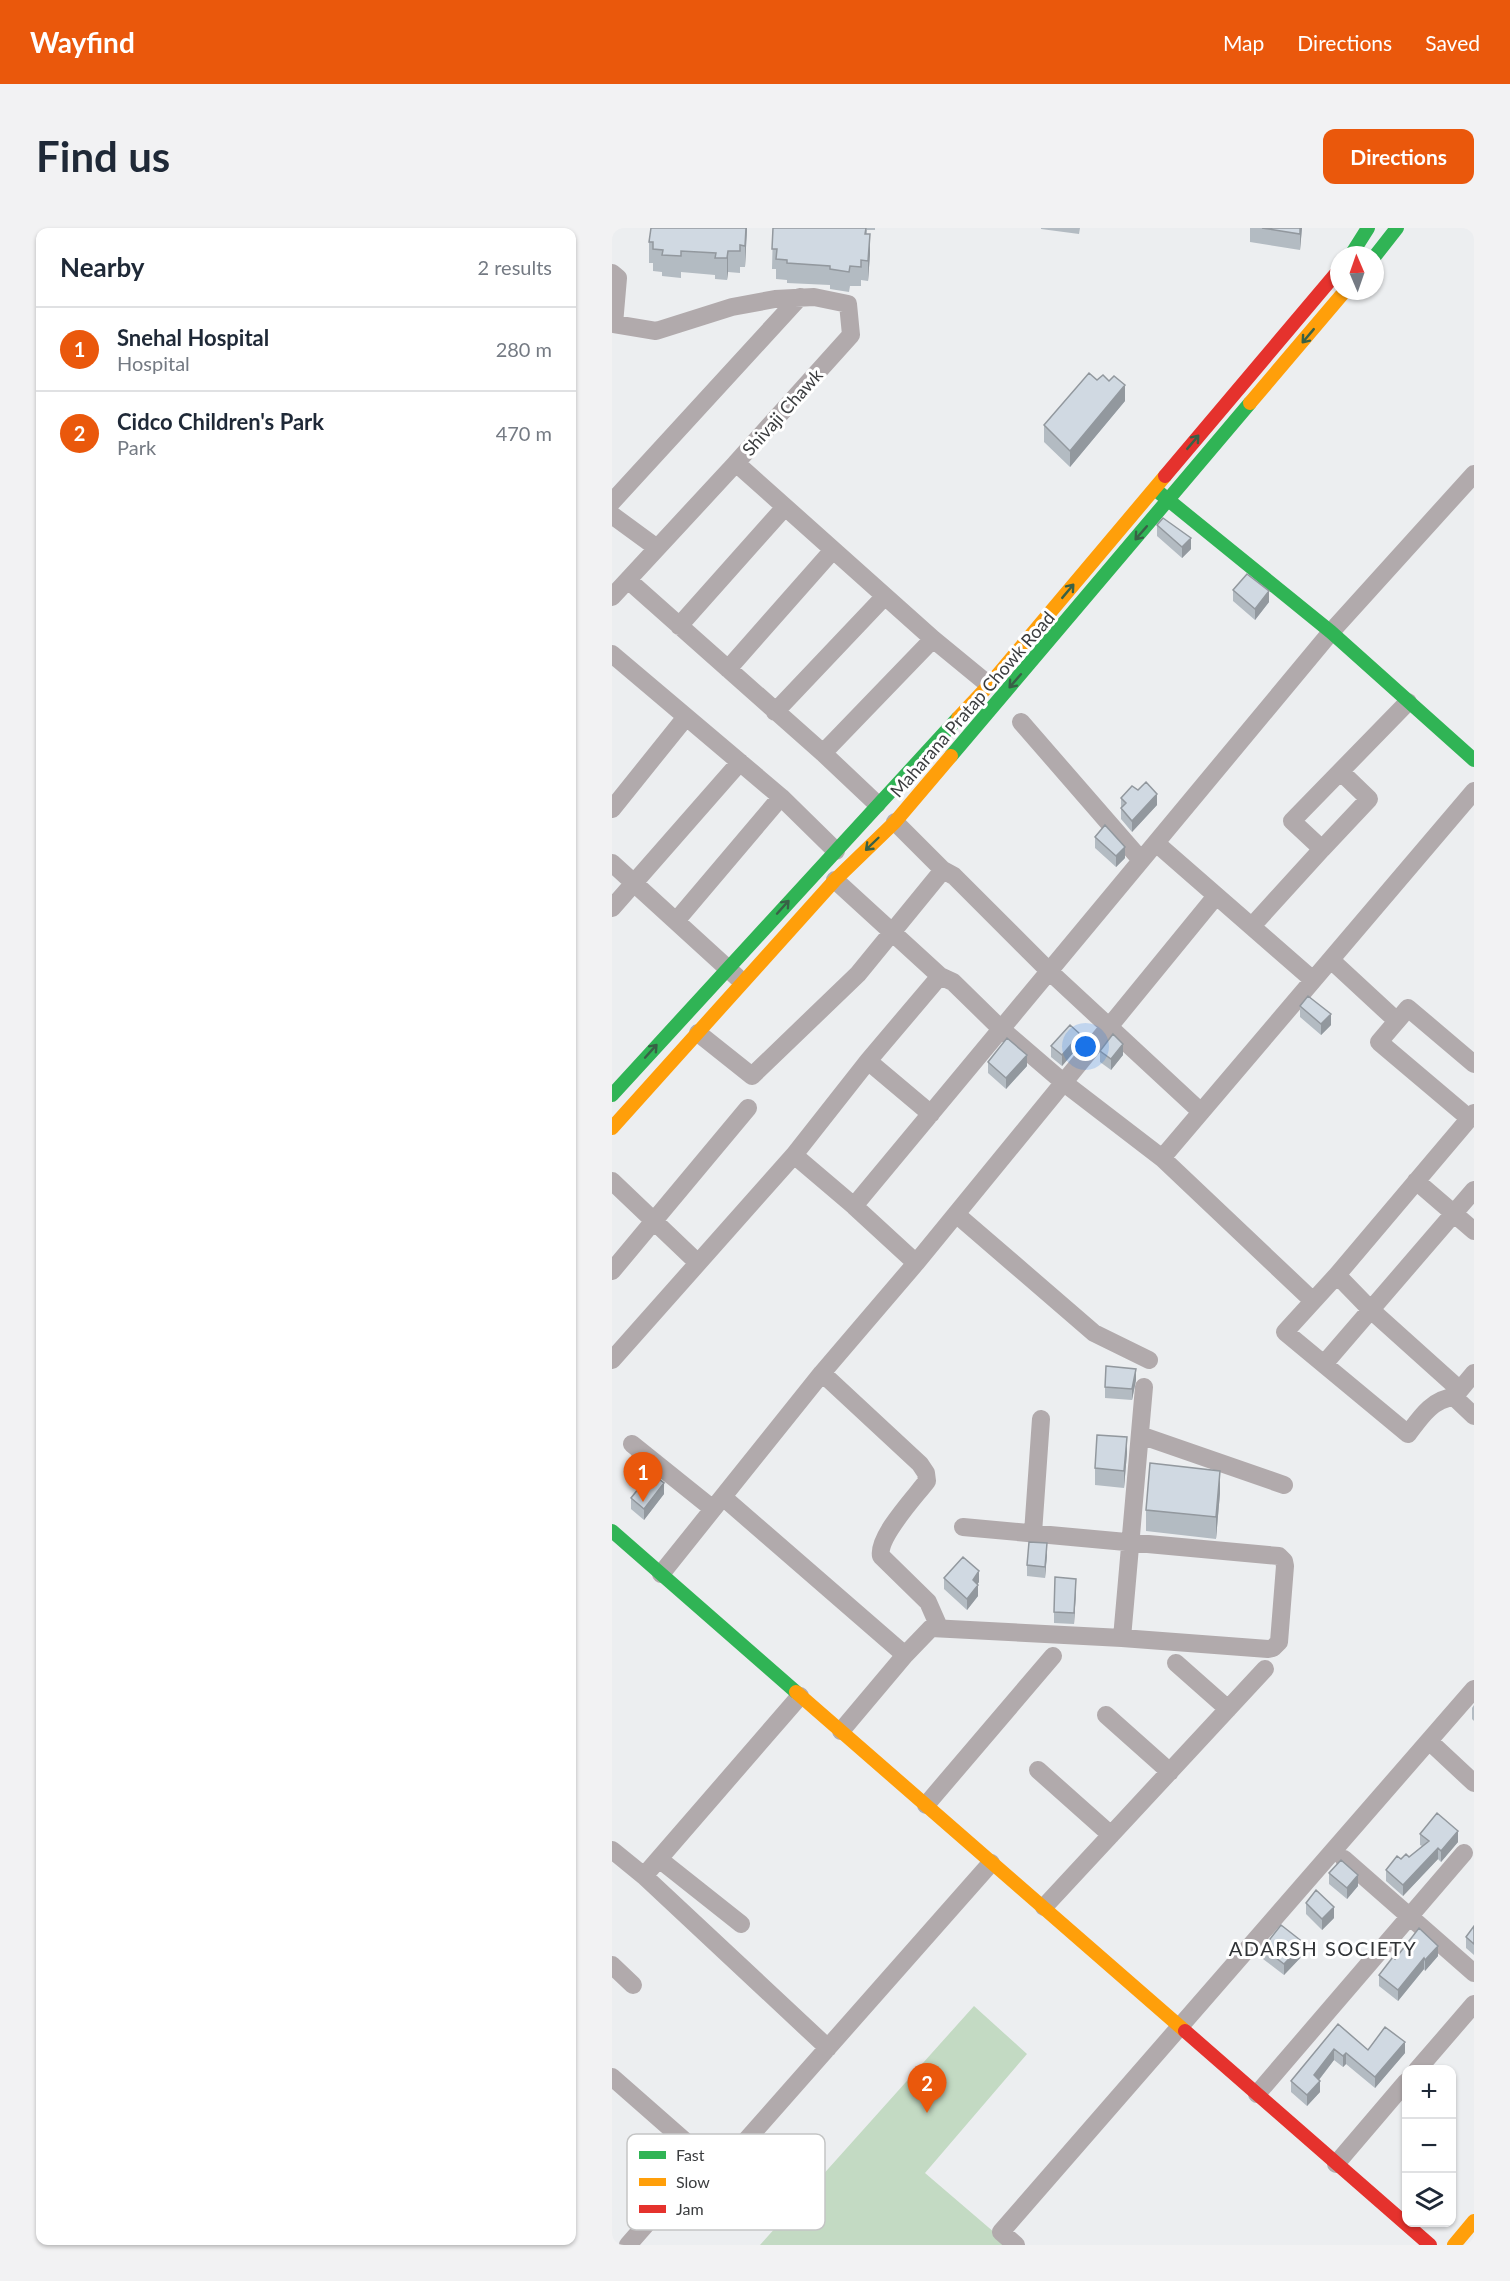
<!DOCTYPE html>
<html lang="en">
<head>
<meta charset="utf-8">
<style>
  :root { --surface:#fff; --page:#f2f2f3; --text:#1f2937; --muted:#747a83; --line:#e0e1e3; --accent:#ea580c }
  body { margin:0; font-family:Lato,sans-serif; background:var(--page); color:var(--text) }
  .controls { position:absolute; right:18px; bottom:18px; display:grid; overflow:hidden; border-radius:12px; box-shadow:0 2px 4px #0004 }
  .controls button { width:54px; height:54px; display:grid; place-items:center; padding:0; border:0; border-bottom:2px solid var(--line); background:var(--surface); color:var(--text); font:30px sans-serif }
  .compass { position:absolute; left:718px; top:18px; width:54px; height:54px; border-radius:50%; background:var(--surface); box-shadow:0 2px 4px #0004; rotate:358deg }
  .you { position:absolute; left:474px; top:819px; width:21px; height:21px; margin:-15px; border:4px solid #fff; border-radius:50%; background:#1a73e8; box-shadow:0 0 0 9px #1a73e833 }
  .badge { display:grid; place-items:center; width:39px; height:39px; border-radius:50%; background:var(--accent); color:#fff; font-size:20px; font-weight:700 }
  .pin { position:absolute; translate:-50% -50px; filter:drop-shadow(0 2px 3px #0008) }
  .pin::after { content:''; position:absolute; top:32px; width:21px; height:18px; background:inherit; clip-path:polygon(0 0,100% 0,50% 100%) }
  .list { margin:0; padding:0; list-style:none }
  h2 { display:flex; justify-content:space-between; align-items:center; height:78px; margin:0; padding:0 24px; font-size:26px }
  h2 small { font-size:20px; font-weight:400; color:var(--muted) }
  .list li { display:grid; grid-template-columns:39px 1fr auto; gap:18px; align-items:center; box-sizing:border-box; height:84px; padding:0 24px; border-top:2px solid var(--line) }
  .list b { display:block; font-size:22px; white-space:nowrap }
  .list p { margin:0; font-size:20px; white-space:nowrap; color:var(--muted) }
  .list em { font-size:20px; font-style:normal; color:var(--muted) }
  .icon { flex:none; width:33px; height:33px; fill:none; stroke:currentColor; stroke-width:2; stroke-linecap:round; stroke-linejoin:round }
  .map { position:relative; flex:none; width:862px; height:2017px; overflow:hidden; border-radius:12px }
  header { display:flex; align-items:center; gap:36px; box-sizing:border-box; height:84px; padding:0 30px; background:var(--accent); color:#fff }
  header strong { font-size:28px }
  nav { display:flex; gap:33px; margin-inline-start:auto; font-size:21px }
  .intro { display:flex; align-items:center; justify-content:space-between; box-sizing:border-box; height:144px; padding:0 36px }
  h1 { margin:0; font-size:42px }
  .button { padding:15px 27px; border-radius:12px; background:var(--accent); color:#fff; font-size:21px; font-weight:700 }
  main { display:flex; gap:36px; padding:0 36px }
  aside { flex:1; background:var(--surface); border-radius:12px; box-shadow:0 2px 4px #0004 }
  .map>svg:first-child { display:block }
  .green { fill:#c3dac3 }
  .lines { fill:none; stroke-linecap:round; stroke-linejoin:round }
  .street { stroke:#b1aaac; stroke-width:18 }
  .fast { stroke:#30b455; stroke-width:14 }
  .slow { stroke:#ff9f0a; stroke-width:14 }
  .jam { stroke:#e5322d; stroke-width:14 }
  .wall { fill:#b3bbc2 }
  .shaded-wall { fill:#92989e }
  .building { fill:#d0d9e2; stroke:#92989e; stroke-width:1.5 }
  .oneway { stroke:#386146 }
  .labels { text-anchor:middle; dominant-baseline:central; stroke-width:6; stroke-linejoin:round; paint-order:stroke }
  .street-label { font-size:18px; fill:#3b3d3f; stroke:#fff }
  .neighbourhood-label { font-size:20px; letter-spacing:1.5px; fill:#313437; stroke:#fff }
  .key { fill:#fff; stroke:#c4c5c5; stroke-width:1.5 }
  .key-label { font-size:16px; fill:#3b3d3f }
</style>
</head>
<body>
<header>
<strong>Wayfind</strong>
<nav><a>Map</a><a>Directions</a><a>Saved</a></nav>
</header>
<div class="intro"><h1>Find us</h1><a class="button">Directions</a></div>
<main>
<aside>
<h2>Nearby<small>2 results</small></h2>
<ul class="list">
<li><span class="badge">1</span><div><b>Snehal Hospital</b><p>Hospital</p></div><em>280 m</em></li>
<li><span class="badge">2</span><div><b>Cidco Children's Park</b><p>Park</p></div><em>470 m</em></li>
</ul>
</aside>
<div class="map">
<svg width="862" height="2017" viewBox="0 0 862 2017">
  <rect width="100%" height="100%" fill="#eceef0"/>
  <!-- green -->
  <path class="green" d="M 362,1778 L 415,1826 L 313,1945 L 397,2017 L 148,2017 Z"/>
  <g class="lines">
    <!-- street -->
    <path class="street" d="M 0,45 L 6,50 L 2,96 L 44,103 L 120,79 L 163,71 L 202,69 L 236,76 L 239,107 L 124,235 L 321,411 L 377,457
      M 0,274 L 188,69
      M 0,287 L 45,320
      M 16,352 L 211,525 L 265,576
      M 0,369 L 124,235
      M 67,398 L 173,279
      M 0,426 L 169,569 L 224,623
      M 116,441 L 221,322
      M 163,484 L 273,368
      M 409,494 L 529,632
      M 211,525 L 321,411
      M 0,581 L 74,489
      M 283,594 L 331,642 L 342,648 L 437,743 L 588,883
      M 544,615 L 701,752
      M 710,621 L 757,571 L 729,544
      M 0,635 L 125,749
      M 223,652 L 328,748 L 341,754 L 387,799 L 451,854 L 550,930 L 701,1073
      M 0,680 L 128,534
      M 64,693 L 169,569
      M 640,698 L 710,621 L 680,593 L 796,474
      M 719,732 L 785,793 L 796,780 L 862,836
      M 785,793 L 767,814 L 857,890
      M 86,805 L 140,848 L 246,746 L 331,642
      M 256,833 L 319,886
      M 182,927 L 256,833 L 328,748
      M 550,930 L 862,563
      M 0,953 L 86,1035
      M 804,953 L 862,1003
      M 242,978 L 719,404 L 862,246
      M 344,986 L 482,1105 L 537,1132
      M 304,1035 L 604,668
      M 0,1043 L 136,880
      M 725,1047 L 759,1082 L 848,1162
      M 0,1132 L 182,927 L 242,978 L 304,1035 L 210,1145 L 49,1346
      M 712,1136 L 862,962
      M 210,1145 L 308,1236 L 314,1245 L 315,1253 C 303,1269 265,1309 269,1328 L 316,1374 L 327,1399
      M 862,1145 L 842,1169 L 862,1188
      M 842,1169 C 820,1171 808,1190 796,1206 L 673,1104 L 725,1047 L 862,885
      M 528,1207 L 672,1257
      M 20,1216 L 101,1281
      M 111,1269 L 293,1427
      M 421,1305 L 429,1191
      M 510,1410 L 532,1159
      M 564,1435 L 616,1481
      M 494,1487 L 558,1544
      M 229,1503 L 293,1427 L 319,1400 L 510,1410 L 656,1421 L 661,1420 L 667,1414 L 673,1338 L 672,1333 L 667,1328 L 351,1299
      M 817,1513 L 862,1555
      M 426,1542 L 499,1607
      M 314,1577 L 441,1428
      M 0,1622 L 32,1648 L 188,1468
      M 47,1631 L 129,1696
      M 732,1631 L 862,1745
      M 32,1648 L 216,1820
      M 432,1679 L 653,1441
      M 0,1737 L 21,1757
      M 805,1842 L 862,1776
      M 0,1849 L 107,1943 L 379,1635
      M 645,1866 L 852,1625
      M 724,1936 L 794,1854
      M 16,2017 L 92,1930
      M 404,2017 L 389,2004 L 862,1461"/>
    <!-- fast -->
    <path class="fast" d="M 739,27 L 756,0
      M 763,28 L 785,0
      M 544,262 L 719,404 L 862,532
      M 339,528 L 638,175
      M 0,867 L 346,490
      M 0,1303 L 184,1464"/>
    <!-- slow -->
    <path class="slow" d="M 638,175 L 733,63
      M 346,490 L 377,457 L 553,248
      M 0,900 L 223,652 L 283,594 L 339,528
      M 184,1464 L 573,1803
      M 842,2017 L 862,1993"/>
    <!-- jam -->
    <path class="jam" d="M 553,248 L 727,42
      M 573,1803 L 818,2017"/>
  </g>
  <!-- wall -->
  <path class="wall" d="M 135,0 L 133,39 L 128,39 L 128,45 L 116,44 L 115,52 L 103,51 L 103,47 L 69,44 L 69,50 L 50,48 L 50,44 L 41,43 L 41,35 L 37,35 L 37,14 Z
    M 161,0 L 263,0 L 263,2 L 255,2 L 255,6 L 258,26 L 256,53 L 249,52 L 249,58 L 238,58 L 237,64 L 218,61 L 218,57 L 175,55 L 175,52 L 164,51 L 164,41 L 160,41 Z
    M 429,0 L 468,0 L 467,6 L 429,1 Z
    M 638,0 L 690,0 L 688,22 L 638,14 Z
    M 513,173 L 458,239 L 432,214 L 432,197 Z
    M 545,297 L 579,321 L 570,330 L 545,308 Z
    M 621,362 L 657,374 L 643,392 L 621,373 Z
    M 509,570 L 545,577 L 520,604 L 509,591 Z
    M 483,609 L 513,630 L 504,639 L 483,620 Z
    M 688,778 L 719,797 L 709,807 L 688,789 Z
    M 468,817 L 450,838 L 439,829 L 439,818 Z
    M 488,823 L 511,827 L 499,842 L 488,834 Z
    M 376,834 L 415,838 L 394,861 L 376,845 Z
    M 524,1152 L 520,1172 L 493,1170 L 493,1159 Z
    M 515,1225 L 512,1260 L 483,1257 L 483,1240 Z
    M 608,1265 L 604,1311 L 534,1303 L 534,1282 Z
    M 52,1266 L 32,1292 L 19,1281 L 19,1270 Z
    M 435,1326 L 433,1350 L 415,1348 L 415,1337 Z
    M 332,1350 L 367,1354 L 365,1356 L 366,1368 L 355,1382 L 332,1361 Z
    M 464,1362 L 462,1396 L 442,1395 L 442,1384 Z
    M 862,1477 L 862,1493 L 860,1491 L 860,1480 Z
    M 808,1606 L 846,1614 L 829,1634 L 826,1631 L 791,1668 L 774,1653 L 774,1642 L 789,1631 L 797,1629 L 810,1618 L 808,1617 Z
    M 717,1645 L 746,1658 L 735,1671 L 717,1656 Z
    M 694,1675 L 722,1690 L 710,1702 L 694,1686 Z
    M 862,1698 L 862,1727 L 854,1720 L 854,1709 Z
    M 651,1720 L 692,1726 L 672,1747 L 651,1731 Z
    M 826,1728 L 813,1743 L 812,1741 L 786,1773 L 767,1758 L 767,1747 L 783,1731 Z
    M 726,1796 L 756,1822 L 793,1825 L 763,1860 L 734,1836 L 731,1839 L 722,1832 L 707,1852 L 708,1864 L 695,1878 L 679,1864 L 679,1853 Z"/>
  <!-- shaded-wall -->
  <path class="shaded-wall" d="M 134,0 L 135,0 L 133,39 L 133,18 Z
    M 688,0 L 690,0 L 688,22 Z
    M 258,6 L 258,26 L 256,53 L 256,33 Z
    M 116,23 L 116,44 L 115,52 L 115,30 Z
    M 513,157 L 513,173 L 458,239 L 458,223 Z
    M 579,310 L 579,321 L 570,330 L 570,319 Z
    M 657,363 L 657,374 L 643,392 L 643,381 Z
    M 545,566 L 545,577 L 520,604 L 520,593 Z
    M 513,619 L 513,630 L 504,639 L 504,628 Z
    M 719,786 L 719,797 L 709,807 L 709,796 Z
    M 468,806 L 468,817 L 450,838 L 450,827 Z
    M 511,816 L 511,827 L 499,842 L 499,831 Z
    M 415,827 L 415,838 L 394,861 L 394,850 Z
    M 524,1141 L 524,1152 L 520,1172 L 520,1161 Z
    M 515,1209 L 515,1225 L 512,1260 L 512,1243 Z
    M 608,1243 L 608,1265 L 604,1311 L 604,1289 Z
    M 52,1255 L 52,1266 L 32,1292 L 32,1281 Z
    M 435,1315 L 435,1326 L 433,1350 L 433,1339 Z
    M 367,1343 L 367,1354 L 361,1363 L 361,1352 Z
    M 464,1351 L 464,1362 L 462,1396 L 462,1385 Z
    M 366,1357 L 366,1368 L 355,1382 L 355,1371 Z
    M 846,1603 L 846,1614 L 829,1634 L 829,1623 Z
    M 826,1620 L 826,1631 L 791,1668 L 791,1657 Z
    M 746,1647 L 746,1658 L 735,1671 L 735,1660 Z
    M 722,1679 L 722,1690 L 710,1702 L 710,1691 Z
    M 692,1715 L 692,1726 L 672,1747 L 672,1736 Z
    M 826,1718 L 826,1728 L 813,1743 L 813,1732 Z
    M 812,1730 L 812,1741 L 786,1773 L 786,1762 Z
    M 793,1814 L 793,1825 L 763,1860 L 763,1849 Z
    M 722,1821 L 722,1832 L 702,1858 L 702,1847 Z
    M 734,1825 L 734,1836 L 731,1839 L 731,1828 Z
    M 708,1853 L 708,1864 L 695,1878 L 695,1867 Z"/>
  <!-- building -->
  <path class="building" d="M 39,0 L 134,0 L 133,18 L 128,17 L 128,23 L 116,23 L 115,30 L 103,30 L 104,25 L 69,23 L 69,28 L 50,27 L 51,22 L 41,21 L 41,14 L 37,14 Z
    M 161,0 L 254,0 L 253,6 L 258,6 L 256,33 L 249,32 L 249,39 L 238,38 L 237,44 L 218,41 L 218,38 L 175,35 L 175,32 L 164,31 L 165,21 L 160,21 Z
    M 650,0 L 688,0 L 688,6 Z
    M 477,145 L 485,152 L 491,147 L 497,153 L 502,148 L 513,157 L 458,223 L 432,197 Z
    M 551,290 L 579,310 L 570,319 L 545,297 Z
    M 635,346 L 657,363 L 643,381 L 621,362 Z
    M 534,554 L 545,566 L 520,593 L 509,580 L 514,575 L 509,570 L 520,558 L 526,562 Z
    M 493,597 L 513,619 L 504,628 L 483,609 Z
    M 696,768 L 719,786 L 709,796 L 688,778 Z
    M 458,797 L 468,806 L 450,827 L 439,818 Z
    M 501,806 L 511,816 L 499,831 L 488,823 Z
    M 395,810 L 415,827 L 394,850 L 376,834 Z
    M 494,1138 L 524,1141 L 520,1161 L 493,1159 Z
    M 485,1207 L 515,1209 L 512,1243 L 483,1240 Z
    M 538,1235 L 608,1243 L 604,1289 L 534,1282 Z
    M 39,1245 L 52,1255 L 32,1281 L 19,1270 Z
    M 417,1314 L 435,1315 L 433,1339 L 415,1337 Z
    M 351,1329 L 367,1343 L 361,1352 L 366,1357 L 355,1371 L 332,1350 Z
    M 443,1349 L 464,1351 L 462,1385 L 442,1384 Z
    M 825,1585 L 846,1603 L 829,1623 L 826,1620 L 791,1657 L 774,1642 L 785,1628 L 789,1631 L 794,1626 L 797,1629 L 817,1613 L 808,1606 Z
    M 729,1632 L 746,1647 L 735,1660 L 717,1645 Z
    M 704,1662 L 722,1679 L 710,1691 L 694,1675 Z
    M 669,1697 L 692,1715 L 672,1736 L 651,1720 Z
    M 862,1698 L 862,1716 L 854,1709 Z
    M 807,1700 L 826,1718 L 813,1732 L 812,1730 L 786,1762 L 767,1747 L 781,1729 L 783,1731 Z
    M 726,1796 L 756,1822 L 773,1799 L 793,1814 L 763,1849 L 734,1825 L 731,1828 L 722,1821 L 702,1847 L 708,1853 L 695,1867 L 679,1853 Z"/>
  <!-- one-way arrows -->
  <defs><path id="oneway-shaft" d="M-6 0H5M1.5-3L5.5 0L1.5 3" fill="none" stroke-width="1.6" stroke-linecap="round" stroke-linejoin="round" transform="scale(1.5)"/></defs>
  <g class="oneway">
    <use href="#oneway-shaft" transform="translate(696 108) rotate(130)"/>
    <use href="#oneway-shaft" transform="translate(581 214) rotate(-50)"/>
    <use href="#oneway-shaft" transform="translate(529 305) rotate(131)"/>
    <use href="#oneway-shaft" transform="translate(456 363) rotate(-50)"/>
    <use href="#oneway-shaft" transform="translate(403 453) rotate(131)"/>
    <use href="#oneway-shaft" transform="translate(260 616) rotate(136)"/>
    <use href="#oneway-shaft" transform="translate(171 679) rotate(-48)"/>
    <use href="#oneway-shaft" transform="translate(39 823) rotate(-48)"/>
  </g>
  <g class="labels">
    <!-- street labels -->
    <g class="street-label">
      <text transform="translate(170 184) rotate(-48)">Shivaji Chawk</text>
      <text transform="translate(360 476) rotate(-49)">Maharana Pratap Chowk Road</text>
    </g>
    <!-- neighbourhood labels -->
    <g class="neighbourhood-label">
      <text x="711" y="1720">ADARSH SOCIETY</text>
    </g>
  </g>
  <!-- legend -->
  <rect x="15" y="1906" width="198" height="96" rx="9" class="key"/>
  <rect x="27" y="1923" width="27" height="8" fill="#30b455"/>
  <rect x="27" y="1950" width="27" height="8" fill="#ff9f0a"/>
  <rect x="27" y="1977" width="27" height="8" fill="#e5322d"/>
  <g class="key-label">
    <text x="64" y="1933">Fast</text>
    <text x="64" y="1960">Slow</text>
    <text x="64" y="1987">Jam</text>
  </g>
</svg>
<div class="controls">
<button>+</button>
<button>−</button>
<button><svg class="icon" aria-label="layers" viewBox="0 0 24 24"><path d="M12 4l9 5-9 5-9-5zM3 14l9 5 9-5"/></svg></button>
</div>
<svg class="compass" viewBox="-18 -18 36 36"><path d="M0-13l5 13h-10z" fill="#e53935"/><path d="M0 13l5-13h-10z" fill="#747a83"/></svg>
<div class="you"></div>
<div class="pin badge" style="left:31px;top:1274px">1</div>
<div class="pin badge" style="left:315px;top:1885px">2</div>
</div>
</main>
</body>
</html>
